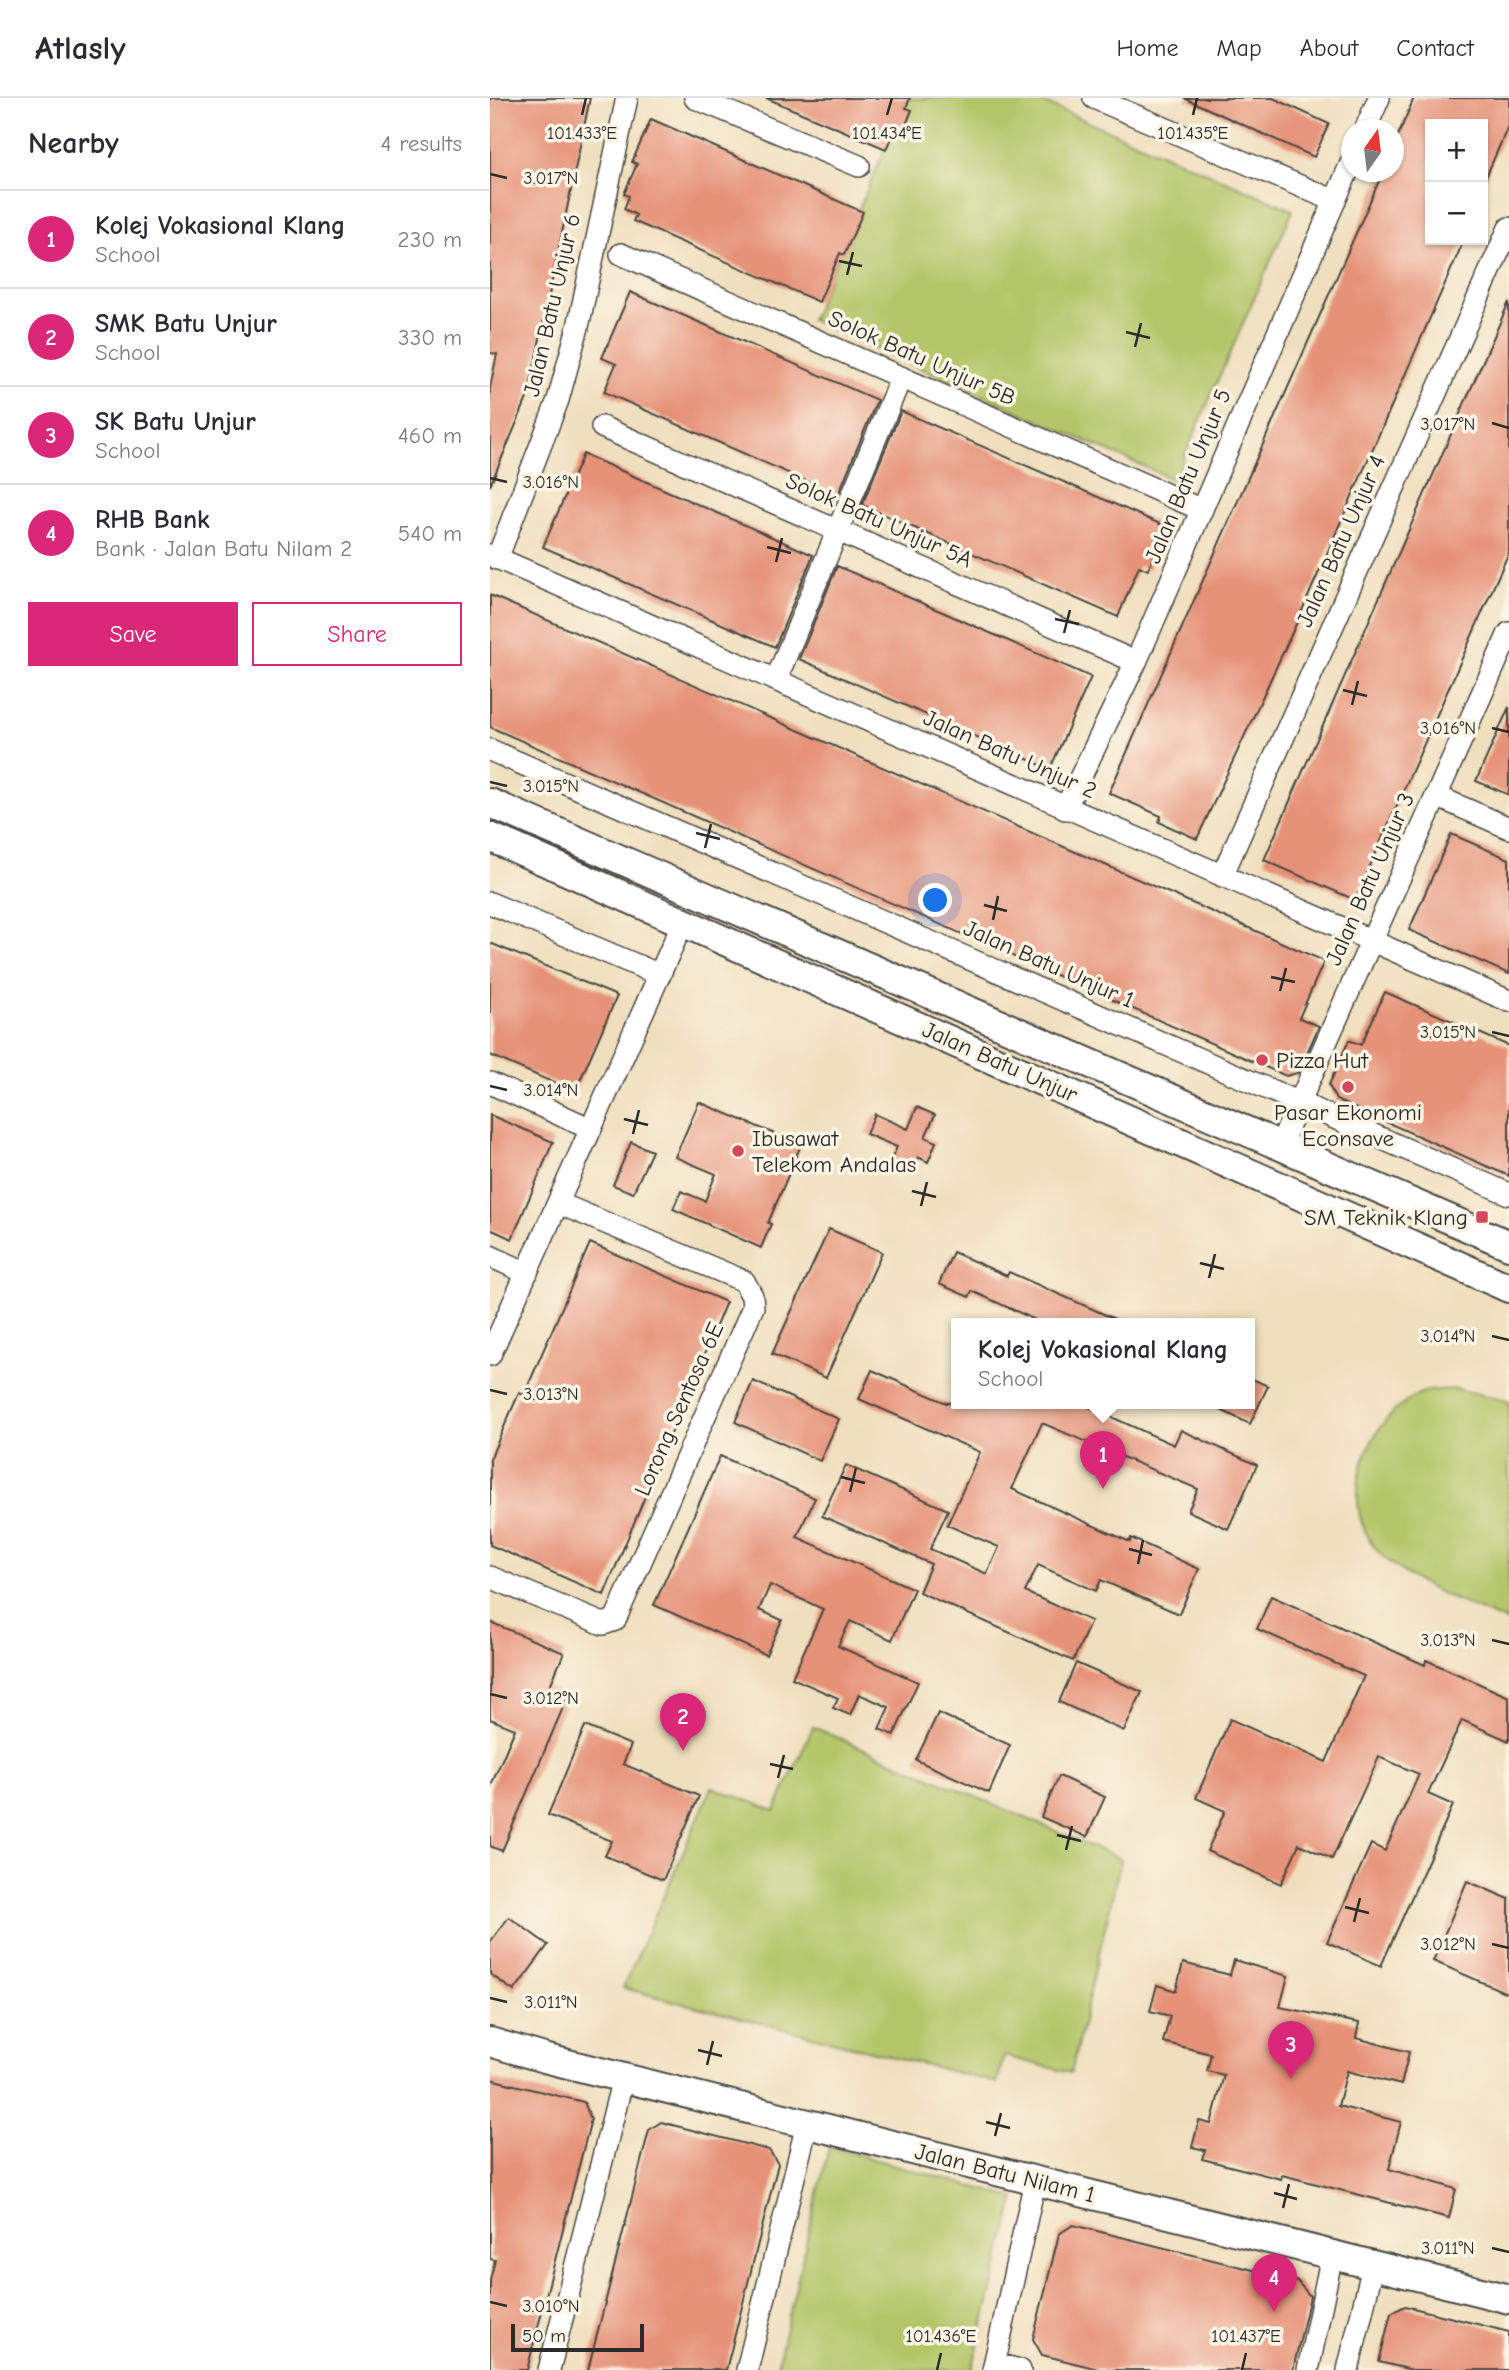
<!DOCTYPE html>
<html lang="en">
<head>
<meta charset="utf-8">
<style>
  :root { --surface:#fff; --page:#f2f2f3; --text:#2b2b33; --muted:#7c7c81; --line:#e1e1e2; --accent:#db2777 }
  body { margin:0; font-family:"Comic Neue",sans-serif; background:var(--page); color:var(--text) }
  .controls { position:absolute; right:21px; top:21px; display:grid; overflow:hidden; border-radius:0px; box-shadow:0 2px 5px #0004 }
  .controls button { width:63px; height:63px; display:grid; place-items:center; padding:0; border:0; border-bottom:2px solid var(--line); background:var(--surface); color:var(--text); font:35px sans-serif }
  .compass { position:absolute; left:851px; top:21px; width:63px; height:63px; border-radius:50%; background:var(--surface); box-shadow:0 2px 5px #0004; rotate:14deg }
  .scale { position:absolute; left:21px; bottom:18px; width:133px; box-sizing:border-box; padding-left:7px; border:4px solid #2b2b2b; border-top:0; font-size:19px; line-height:24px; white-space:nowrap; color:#2b2b2b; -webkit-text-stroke:5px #fcf5e5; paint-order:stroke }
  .you { position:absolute; left:446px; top:803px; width:24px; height:24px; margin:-18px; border:5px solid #fff; border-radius:50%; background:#1a73e8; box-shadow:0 0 0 10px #1a73e833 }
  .badge { display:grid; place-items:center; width:46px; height:46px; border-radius:50%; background:var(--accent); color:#fff; font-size:23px; font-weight:700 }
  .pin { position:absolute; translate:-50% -58px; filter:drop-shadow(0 2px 4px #0008) }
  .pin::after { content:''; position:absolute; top:37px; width:24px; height:21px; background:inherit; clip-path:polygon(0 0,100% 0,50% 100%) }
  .popup { position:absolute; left:461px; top:1220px; width:304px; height:91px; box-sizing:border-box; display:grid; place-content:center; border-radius:0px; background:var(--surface); filter:drop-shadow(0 2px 5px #0005); font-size:23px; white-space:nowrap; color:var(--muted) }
  .popup b { font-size:26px; color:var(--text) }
  .popup::after { content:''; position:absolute; left:50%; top:100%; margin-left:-14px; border:14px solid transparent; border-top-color:var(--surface) }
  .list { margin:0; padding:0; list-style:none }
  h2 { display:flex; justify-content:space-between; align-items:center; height:91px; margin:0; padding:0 28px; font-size:30px }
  h2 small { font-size:23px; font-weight:400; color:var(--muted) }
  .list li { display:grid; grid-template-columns:46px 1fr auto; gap:21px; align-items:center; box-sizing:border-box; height:98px; padding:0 28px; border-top:2px solid var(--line) }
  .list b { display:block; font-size:26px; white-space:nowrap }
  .list p { margin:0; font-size:23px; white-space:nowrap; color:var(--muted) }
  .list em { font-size:23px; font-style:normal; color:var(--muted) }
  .actions { display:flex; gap:14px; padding:21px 28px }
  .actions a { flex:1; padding:16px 0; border:2px solid var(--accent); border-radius:0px; text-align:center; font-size:24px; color:var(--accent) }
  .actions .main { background:var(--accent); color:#fff }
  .map { position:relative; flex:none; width:1019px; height:2272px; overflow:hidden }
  header { display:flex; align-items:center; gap:42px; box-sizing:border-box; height:98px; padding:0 35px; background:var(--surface); border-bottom:2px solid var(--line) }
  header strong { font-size:33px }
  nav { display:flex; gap:38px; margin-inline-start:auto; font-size:24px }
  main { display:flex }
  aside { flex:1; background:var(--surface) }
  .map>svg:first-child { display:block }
  .green { fill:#b4c669; stroke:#70784a; stroke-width:2 }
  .building { fill:#e69278 }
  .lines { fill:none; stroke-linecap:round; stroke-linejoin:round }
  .minor-casing { stroke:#494641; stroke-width:24 }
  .major-casing { stroke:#494641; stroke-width:32 }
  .minor { stroke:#fff; stroke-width:21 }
  .major { stroke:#fff; stroke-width:28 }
  .ticks { fill:none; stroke:#2b2b2b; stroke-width:2.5 }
  .poi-dot { fill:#d1495b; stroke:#fcf5e5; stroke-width:2.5 }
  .labels { text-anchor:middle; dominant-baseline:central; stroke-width:7; stroke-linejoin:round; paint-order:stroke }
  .street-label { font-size:23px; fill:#2b2b2b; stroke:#fcf5e5 }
  .poi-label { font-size:23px; fill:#2b2b2b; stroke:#fcf5e5; text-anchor:start }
  .ticks-label { font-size:18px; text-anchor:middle; fill:#2b2b2b; stroke:#fcf5e5; stroke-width:7; stroke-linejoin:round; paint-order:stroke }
</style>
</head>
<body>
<header>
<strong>Atlasly</strong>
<nav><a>Home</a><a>Map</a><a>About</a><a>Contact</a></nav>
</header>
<main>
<aside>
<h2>Nearby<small>4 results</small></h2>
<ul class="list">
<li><span class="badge">1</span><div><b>Kolej Vokasional Klang</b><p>School</p></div><em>230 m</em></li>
<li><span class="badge">2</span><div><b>SMK Batu Unjur</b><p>School</p></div><em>330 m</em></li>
<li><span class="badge">3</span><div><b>SK Batu Unjur</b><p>School</p></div><em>460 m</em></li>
<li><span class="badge">4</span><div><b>RHB Bank</b><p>Bank · Jalan Batu Nilam 2</p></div><em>540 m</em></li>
</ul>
<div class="actions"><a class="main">Save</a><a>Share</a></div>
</aside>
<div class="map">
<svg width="1019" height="2272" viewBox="0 0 1019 2272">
  <rect width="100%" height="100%" fill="#fcf5e5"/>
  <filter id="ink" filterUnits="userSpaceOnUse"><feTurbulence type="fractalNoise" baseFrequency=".0143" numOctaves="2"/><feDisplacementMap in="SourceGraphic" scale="14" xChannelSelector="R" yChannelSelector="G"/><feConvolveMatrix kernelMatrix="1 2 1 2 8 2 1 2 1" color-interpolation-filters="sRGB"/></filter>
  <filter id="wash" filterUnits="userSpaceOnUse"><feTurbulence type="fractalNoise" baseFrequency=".00686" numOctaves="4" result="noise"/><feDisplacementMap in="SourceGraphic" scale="28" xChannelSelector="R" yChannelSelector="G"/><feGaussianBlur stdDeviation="1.57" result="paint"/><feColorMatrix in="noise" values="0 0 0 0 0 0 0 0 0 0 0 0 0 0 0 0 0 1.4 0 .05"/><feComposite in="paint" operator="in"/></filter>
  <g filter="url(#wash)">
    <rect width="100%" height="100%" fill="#f0dfbe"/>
    <!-- green -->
    <path class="green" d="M 417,0 L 543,0 L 803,112 L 684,382 L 321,222 Z
      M 967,1291 L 1019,1303 L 1019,1525 C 978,1506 930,1491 896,1461 C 843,1415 871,1328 925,1298 C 936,1291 955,1292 967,1291 Z
      M 323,1629 L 631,1761 L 581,1975 L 514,1958 L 507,1985 L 133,1890 L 222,1689 L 285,1713 Z
      M 339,2049 L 525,2100 L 482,2272 L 286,2272 Z"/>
    <g id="blocks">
      <!-- building -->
      <path class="building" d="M 0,0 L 100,0 L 38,298 L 0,388 L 0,290 L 7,256 L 0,255 Z
        M 276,0 L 420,0 L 416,10 L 422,12 L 411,39 L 403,36 L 396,51 Z
        M 694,0 L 783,0 L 839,26 L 824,59 Z
        M 924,0 L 1019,0 L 1019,26 L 993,86 L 993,26 L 940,26 L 940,142 L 974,142 L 807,524 L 707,741 L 669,724 L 671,718 L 619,695 L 893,74 L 904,74 L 904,47 Z
        M 161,21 L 373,114 L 354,157 L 350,155 L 329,204 L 143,123 L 146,117 L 134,111 L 139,98 L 134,96 L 147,66 L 142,64 Z
        M 140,194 L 387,302 L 348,397 L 114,294 L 126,266 L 112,260 Z
        M 1019,204 L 1019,454 L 865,802 L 774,762 Z
        M 411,313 L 677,429 L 658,472 L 649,468 L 628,519 L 372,407 Z
        M 93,356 L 323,457 L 285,549 L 53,449 Z
        M 347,468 L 601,579 L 560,671 L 309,561 Z
        M 0,497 L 834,863 L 809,920 L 829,928 L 808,975 L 796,978 L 0,629 Z
        M 1019,609 L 1019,697 L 986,683 Z
        M 961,736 L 1019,761 L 1019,876 L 919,832 Z
        M 0,845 L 127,898 L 85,994 L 0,957 Z
        M 895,894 L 1019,948 L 1019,1078 L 846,1002 L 839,987 L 859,942 L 871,947 Z
        M 209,1004 L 311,1047 L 278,1125 L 281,1126 L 271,1150 L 183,1111 L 191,1093 L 215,1103 L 226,1076 L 185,1059 Z
        M 427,1009 L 445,1017 L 435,1039 L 446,1044 L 438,1064 L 428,1059 L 419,1077 L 398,1068 L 407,1049 L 376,1036 L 385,1016 L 418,1031 Z
        M 0,1017 L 63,1044 L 22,1141 L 0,1131 Z
        M 141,1044 L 162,1053 L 143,1095 L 123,1087 Z
        M 339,1131 L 392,1154 L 336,1280 L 282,1256 Z
        M 100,1145 L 236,1204 L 114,1497 L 0,1447 L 0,1361 L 29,1295 L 34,1297 Z
        M 463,1154 L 517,1178 L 519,1174 L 634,1225 L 552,1225 L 482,1193 L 479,1199 L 449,1186 Z
        M 382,1272 L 456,1305 L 590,1305 L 684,1347 L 691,1332 L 767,1367 L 738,1431 L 698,1413 L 708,1391 L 552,1325 L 522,1391 L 640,1444 L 641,1440 L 709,1471 L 689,1516 L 611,1482 L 606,1493 L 548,1467 L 535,1494 L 601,1523 L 583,1563 L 429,1494 L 441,1466 L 332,1418 L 356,1367 L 458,1412 L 440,1451 L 497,1476 L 509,1449 L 457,1427 L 490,1354 L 369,1301 Z
        M 760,1280 L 778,1288 L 760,1326 L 716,1305 L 760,1305 Z
        M 263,1283 L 349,1321 L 330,1363 L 245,1324 Z
        M 230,1358 L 325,1400 L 307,1439 L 424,1491 L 402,1542 L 360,1523 L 348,1548 L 428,1584 L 404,1637 L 389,1631 L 399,1609 L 369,1596 L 360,1617 L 343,1610 L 348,1600 L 302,1580 L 333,1511 L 280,1487 L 269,1512 L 292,1522 L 276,1557 L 164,1507 Z
        M 781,1498 L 935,1567 L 936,1562 L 1019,1599 L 1019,1643 L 972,1622 L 938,1696 L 963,1707 L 891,1868 L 837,1844 L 881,1746 L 895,1753 L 929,1676 L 889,1659 L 842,1761 L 809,1746 L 791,1786 L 717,1753 L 735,1713 L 706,1700 L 740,1621 L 836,1664 L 874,1578 L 767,1531 Z
        M 0,1524 L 74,1555 L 59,1590 L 78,1598 L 12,1753 L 0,1748 L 0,1690 L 25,1631 L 0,1621 Z
        M 586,1565 L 652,1594 L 634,1633 L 569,1604 Z
        M 448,1615 L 520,1647 L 499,1695 L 426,1662 Z
        M 95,1628 L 141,1647 L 133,1666 L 209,1698 L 173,1782 L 115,1758 L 122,1743 L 58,1717 Z
        M 569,1678 L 615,1699 L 597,1739 L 551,1719 Z
        M 977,1783 L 1019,1801 L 1019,1896 L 943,1863 Z
        M 19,1819 L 58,1847 L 24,1893 L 0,1876 L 0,1844 Z
        M 744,1862 L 798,1878 L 790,1909 L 869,1925 L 866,1940 L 919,1954 L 911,1987 L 857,1973 L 848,2008 L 911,2024 L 899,2071 L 966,2091 L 959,2120 L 792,2077 L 791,2081 L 712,2061 L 715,2052 L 702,2049 L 709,2023 L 721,2026 L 734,1977 L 717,1973 L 721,1956 L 673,1944 L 680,1918 L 660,1913 L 667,1887 L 686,1893 L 693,1865 L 740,1877 Z
        M 0,1981 L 94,2004 L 101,2021 L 37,2272 L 0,2272 L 0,2182 L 5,2162 L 0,2161 Z
        M 171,2024 L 279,2052 L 288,2066 L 236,2272 L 98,2272 L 159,2032 Z
        M 583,2127 L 807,2183 L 820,2198 L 803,2272 L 612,2272 L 552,2257 L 543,2241 L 569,2136 Z
        M 915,2208 L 1019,2234 L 1019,2272 L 922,2272 L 889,2264 L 901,2215 Z"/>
    </g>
  </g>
  <g filter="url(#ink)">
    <use href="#blocks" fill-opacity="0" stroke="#494641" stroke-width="2"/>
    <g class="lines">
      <!-- minor casing -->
      <g class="minor-casing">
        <path id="minor" d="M 205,0 L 369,68
          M 604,0 L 845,103
          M 875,32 L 889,0
          M 131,156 L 712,412
          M 112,329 L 646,564
          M 0,457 L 1019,903
          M 7,461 L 68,302 L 88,229 L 137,0
          M 286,582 L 411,279
          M 0,652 L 1019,1096
          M 946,698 L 1019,730
          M 575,711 L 646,564 L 862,63
          M 732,778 L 1019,130
          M 0,805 L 170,877
          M 0,985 L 101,1031
          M 789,1050 L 1019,535
          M 0,1158 L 37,1175
          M 0,1257 L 193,824
          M 0,1479 L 113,1526 L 125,1522 L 263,1209 L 262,1198 L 254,1183 L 68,1105
          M 505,2266 L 530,2272
          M 59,2272 L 133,1980
          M 257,2272 L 317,2026
          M 503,2272 L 545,2083
          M 818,2272 L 842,2157
          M 858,2272 L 883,2168"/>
      </g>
      <!-- major casing -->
      <g class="major-casing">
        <path id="major" d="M 0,705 L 1019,1147
          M 0,739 L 1019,1190
          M 0,1944 L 54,1960 L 1019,2201"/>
      </g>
      <!-- minor -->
      <use href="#minor" class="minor"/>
      <!-- major -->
      <use href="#major" class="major"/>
    </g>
  </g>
  <!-- ticks -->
  <path class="ticks" d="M 92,17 L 96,0M 397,17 L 402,0M 703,17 L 707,0M 0,76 L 17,80M 349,163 L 372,168M 357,177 L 363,154M 636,234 L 660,240M 645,249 L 651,225M 1002,325 L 1019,330M 0,380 L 17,384M 277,449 L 301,455M 286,464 L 292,440M 565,521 L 589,526M 574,535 L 580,512M 853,592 L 877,598M 862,607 L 868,583M 1002,630 L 1019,634M 0,684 L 17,688M 206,735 L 230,741M 215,750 L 221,726M 494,807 L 517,813M 503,822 L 508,798M 781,879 L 805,884M 790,893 L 796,870M 1002,934 L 1019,938M 0,988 L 17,992M 134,1021 L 158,1027M 143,1036 L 149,1012M 422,1093 L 446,1099M 431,1108 L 437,1084M 710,1165 L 734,1171M 719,1180 L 725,1156M 1002,1238 L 1019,1242M 0,1292 L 17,1296M 351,1379 L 375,1385M 360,1394 L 366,1370M 639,1451 L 662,1457M 648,1466 L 653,1442M 1002,1542 L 1019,1546M 0,1596 L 17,1600M 280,1666 L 303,1671M 288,1680 L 294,1657M 567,1737 L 591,1743M 576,1752 L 582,1728M 855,1809 L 879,1815M 864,1824 L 870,1800M 1002,1846 L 1019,1850M 0,1900 L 17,1904M 208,1952 L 232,1958M 217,1967 L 223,1943M 496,2024 L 520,2030M 505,2038 L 511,2015M 784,2095 L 807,2101M 793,2110 L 799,2086M 1002,2150 L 1019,2154M 0,2204 L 17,2208M 447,2272 L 451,2255M 752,2272 L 756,2255"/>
  <!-- markers -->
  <g class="poi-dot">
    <circle cx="772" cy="962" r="7"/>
    <circle cx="858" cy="989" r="7"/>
    <circle cx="248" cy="1053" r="7"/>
    <rect x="985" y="1112" width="14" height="14" rx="3.5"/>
  </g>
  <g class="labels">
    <!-- street labels -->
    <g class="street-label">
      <text transform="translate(62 207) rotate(-77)">Jalan Batu Unjur 6</text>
      <text transform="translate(432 260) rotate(24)">Solok Batu Unjur 5B</text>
      <text transform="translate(698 378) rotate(-67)">Jalan Batu Unjur 5</text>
      <text transform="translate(389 422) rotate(24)">Solok Batu Unjur 5A</text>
      <text transform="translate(851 443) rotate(-66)">Jalan Batu Unjur 4</text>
      <text transform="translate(520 656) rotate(24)">Jalan Batu Unjur 2</text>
      <text transform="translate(880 781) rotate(-66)">Jalan Batu Unjur 3</text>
      <text transform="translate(559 866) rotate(24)">Jalan Batu Unjur 1</text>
      <text transform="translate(510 964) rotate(24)">Jalan Batu Unjur</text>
      <text transform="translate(189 1311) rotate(-66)">Lorong Sentosa 6E</text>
      <text transform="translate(515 2075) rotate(14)">Jalan Batu Nilam 1</text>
    </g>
    <!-- poi labels -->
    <g class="poi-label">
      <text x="786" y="962">Pizza Hut</text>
      <text x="858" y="1014" text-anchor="middle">Pasar Ekonomi<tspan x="858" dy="26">Econsave</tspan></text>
      <text x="262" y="1040">Ibusawat<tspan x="262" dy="26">Telekom Andalas</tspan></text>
      <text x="978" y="1119" text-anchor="end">SM Teknik Klang</text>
    </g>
  </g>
  <g class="ticks-label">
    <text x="92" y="41">101.433°E</text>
    <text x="397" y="41">101.434°E</text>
    <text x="703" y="41">101.435°E</text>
    <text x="61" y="86">3.017°N</text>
    <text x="958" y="332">3.017°N</text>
    <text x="61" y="390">3.016°N</text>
    <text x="958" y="636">3.016°N</text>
    <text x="61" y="694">3.015°N</text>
    <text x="958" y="940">3.015°N</text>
    <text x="61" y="998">3.014°N</text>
    <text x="958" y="1244">3.014°N</text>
    <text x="61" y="1302">3.013°N</text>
    <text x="958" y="1548">3.013°N</text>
    <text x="61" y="1606">3.012°N</text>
    <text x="958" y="1852">3.012°N</text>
    <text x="61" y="1910">3.011°N</text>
    <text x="958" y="2156">3.011°N</text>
    <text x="61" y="2214">3.010°N</text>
    <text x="451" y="2244">101.436°E</text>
    <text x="756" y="2244">101.437°E</text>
  </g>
</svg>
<div class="controls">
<button>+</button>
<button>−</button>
</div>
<svg class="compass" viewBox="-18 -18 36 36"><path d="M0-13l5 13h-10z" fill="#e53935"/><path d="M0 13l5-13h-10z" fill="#7c7c81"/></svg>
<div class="scale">50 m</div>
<div class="you"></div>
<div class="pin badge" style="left:613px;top:1391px">1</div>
<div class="popup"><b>Kolej Vokasional Klang</b>School</div>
<div class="pin badge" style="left:193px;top:1653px">2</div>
<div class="pin badge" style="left:801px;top:1981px">3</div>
<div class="pin badge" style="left:784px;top:2214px">4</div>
</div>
</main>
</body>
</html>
